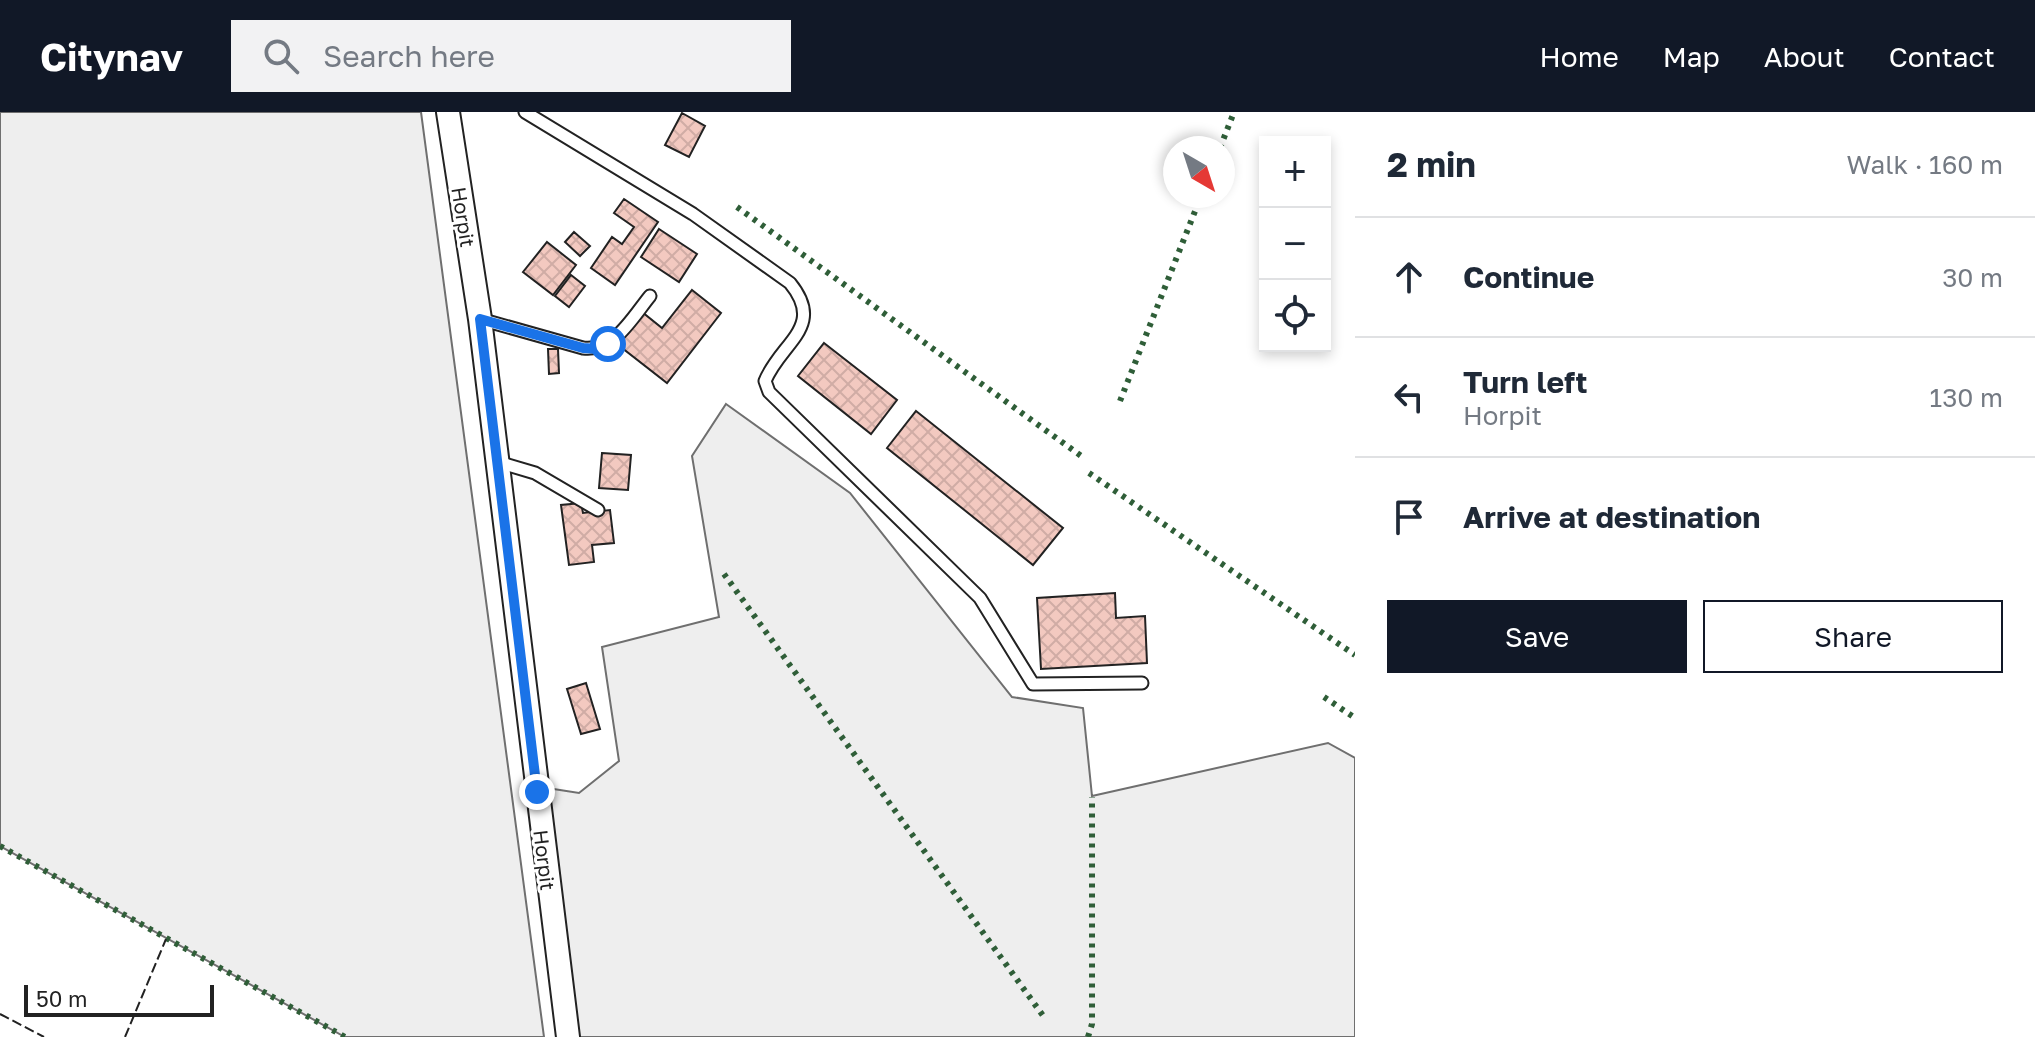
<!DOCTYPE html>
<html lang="en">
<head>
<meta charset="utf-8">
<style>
  :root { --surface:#fff; --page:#f2f2f3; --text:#1f2937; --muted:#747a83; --line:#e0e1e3; --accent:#111827 }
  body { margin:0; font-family:"Golos Text",sans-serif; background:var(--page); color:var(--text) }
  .controls { position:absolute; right:24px; top:24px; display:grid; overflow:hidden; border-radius:0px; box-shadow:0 4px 12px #0003 }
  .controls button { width:72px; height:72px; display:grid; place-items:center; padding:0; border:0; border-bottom:2px solid var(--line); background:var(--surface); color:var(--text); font:40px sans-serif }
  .compass { position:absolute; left:1163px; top:24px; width:72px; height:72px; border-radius:50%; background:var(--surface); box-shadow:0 4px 12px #0003; rotate:141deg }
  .scale { position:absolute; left:24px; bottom:20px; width:190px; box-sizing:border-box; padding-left:8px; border:4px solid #222; border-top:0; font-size:22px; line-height:28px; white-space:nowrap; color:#222; -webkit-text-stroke:6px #fff; paint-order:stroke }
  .stop { position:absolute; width:24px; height:24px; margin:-18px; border:6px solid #1a73e8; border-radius:50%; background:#fff }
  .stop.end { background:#1a73e8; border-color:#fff; box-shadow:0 2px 8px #0008 }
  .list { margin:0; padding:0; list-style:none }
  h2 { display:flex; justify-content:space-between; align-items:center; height:104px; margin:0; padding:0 32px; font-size:34px }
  h2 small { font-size:26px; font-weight:400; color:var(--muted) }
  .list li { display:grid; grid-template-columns:52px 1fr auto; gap:24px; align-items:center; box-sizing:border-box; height:120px; padding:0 32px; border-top:2px solid var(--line) }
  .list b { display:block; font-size:30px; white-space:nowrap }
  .list p { margin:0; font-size:26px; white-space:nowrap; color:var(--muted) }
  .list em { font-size:26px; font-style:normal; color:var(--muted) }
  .actions { display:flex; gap:16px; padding:24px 32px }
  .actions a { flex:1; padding:18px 0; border:2px solid var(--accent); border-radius:0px; text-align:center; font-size:28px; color:var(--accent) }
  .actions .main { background:var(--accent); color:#fff }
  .icon { flex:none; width:44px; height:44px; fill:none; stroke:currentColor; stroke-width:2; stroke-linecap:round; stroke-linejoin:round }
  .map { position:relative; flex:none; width:1355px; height:925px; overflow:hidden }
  header { display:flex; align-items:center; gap:48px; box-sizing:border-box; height:112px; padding:0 40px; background:var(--accent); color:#fff }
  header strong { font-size:38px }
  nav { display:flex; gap:44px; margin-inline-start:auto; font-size:28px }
  .search { width:560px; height:72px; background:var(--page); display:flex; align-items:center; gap:20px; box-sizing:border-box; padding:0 28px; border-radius:0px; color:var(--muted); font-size:30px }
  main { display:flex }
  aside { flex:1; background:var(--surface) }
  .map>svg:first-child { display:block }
  .green { fill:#eee; stroke:#6f6f6f; stroke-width:2 }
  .building { fill:url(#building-cross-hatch); stroke:#222; stroke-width:2 }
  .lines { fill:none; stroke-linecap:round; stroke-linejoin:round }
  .service-casing { stroke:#222; stroke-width:15 }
  .minor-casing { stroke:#222; stroke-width:26 }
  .service { stroke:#fff; stroke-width:11 }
  .minor { stroke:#fff; stroke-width:22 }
  .hedge { stroke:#2f5e38; stroke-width:6; stroke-dasharray:4 6; stroke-linecap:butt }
  .fence { stroke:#222; stroke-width:2; stroke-dasharray:10 4; stroke-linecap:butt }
  .route { stroke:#1a73e8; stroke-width:10 }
  .labels { text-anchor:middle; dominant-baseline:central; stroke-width:6; stroke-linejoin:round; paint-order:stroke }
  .street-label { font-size:20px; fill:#222; stroke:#fff }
</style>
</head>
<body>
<header>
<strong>Citynav</strong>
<div class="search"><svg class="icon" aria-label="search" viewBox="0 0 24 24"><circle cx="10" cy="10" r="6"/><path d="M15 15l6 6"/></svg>Search here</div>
<nav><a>Home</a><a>Map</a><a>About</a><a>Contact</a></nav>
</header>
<main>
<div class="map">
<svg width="1355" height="925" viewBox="0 0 1355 925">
  <defs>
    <pattern id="building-cross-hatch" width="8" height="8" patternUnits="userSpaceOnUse" patternTransform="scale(2)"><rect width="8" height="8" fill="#f3c9c0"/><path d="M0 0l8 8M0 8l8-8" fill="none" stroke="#d0aca5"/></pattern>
  </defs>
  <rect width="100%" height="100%" fill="#fff"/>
  <!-- green -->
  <path class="green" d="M 0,0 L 421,0 L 544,925 L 345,925 L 0,734 Z
    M 726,292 L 850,381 L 1012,585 L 1083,596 L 1092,684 L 1328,631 L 1355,646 L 1355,925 L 576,925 L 547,676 L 579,681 L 619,649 L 602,535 L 719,505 L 692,344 Z"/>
  <!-- building -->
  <path class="building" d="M 682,1 L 705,14 L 689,45 L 665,33 Z
    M 624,87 L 658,110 L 615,173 L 591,156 L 612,125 L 622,132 L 634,115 L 614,101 Z
    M 659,117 L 697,142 L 679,170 L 641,145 Z
    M 574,120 L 590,134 L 580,144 L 565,130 Z
    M 547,130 L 576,153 L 553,183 L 523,160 Z
    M 571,163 L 585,174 L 569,195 L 555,184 Z
    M 692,178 L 721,201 L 667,271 L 617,232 L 642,200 L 662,216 Z
    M 824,231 L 897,288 L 871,322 L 798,264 Z
    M 548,237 L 558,237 L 559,261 L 549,262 Z
    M 916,299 L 1063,416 L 1033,453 L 887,336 Z
    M 602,341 L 631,343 L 628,378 L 599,376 Z
    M 581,391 L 583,401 L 610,398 L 614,431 L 592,433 L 594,450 L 569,453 L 561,393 Z
    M 1115,481 L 1116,506 L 1145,504 L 1147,551 L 1041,557 L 1037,486 Z
    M 586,571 L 600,617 L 581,622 L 567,577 Z"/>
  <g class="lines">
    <!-- service casing -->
    <g class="service-casing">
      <path id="service" d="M 525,0 L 693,102 L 790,171 C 826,215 781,230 765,269 L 769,280 L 980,486 L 1033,572 L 1142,571
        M 480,207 L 583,236 C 614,240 632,206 650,184
        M 498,350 L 535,361 L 598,398"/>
    </g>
    <!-- minor casing -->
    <g class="minor-casing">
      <path id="minor" d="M 448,0 L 480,207 L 568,925"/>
    </g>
    <!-- service -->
    <use href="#service" class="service"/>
    <!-- minor -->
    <use href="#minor" class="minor"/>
    <!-- hedge -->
    <path class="hedge" d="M 1220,36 L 1234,0
      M 737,95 L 1084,346
      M 1120,289 L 1201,84
      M 1089,361 L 1355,543
      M 724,462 L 1044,905
      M 1324,585 L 1355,606
      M 0,734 L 345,925
      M 1088,925 L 1092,912 L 1092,685"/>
    <!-- fence -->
    <path class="fence" d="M 0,902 L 44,925
      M 125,925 L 166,827"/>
  </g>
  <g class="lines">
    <!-- route -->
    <path class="route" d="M 537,680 L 480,207 L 583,236 L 599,237 L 608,232"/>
  </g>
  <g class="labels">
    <!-- street labels -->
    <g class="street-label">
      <text transform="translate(464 105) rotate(81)">Horpit</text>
      <text transform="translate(545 748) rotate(83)">Horpit</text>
    </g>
  </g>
</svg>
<div class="controls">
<button>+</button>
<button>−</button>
<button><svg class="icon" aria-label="locate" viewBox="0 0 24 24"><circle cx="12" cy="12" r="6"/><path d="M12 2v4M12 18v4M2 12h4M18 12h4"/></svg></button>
</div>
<svg class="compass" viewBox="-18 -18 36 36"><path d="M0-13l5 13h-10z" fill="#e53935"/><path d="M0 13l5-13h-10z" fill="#747a83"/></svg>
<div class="scale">50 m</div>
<div class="stop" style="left:608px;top:232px"></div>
<div class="stop end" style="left:537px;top:680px"></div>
</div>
<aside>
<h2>2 min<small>Walk · 160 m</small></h2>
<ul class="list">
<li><svg class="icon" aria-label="ahead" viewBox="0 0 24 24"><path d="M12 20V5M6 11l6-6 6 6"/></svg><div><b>Continue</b></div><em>30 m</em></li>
<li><svg class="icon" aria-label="left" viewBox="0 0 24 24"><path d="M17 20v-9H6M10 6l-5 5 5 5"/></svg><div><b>Turn left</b><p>Horpit</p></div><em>130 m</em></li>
<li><svg class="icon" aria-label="arrive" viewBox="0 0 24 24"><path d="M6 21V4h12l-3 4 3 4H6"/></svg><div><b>Arrive at destination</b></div></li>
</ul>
<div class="actions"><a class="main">Save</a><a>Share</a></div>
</aside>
</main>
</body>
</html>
